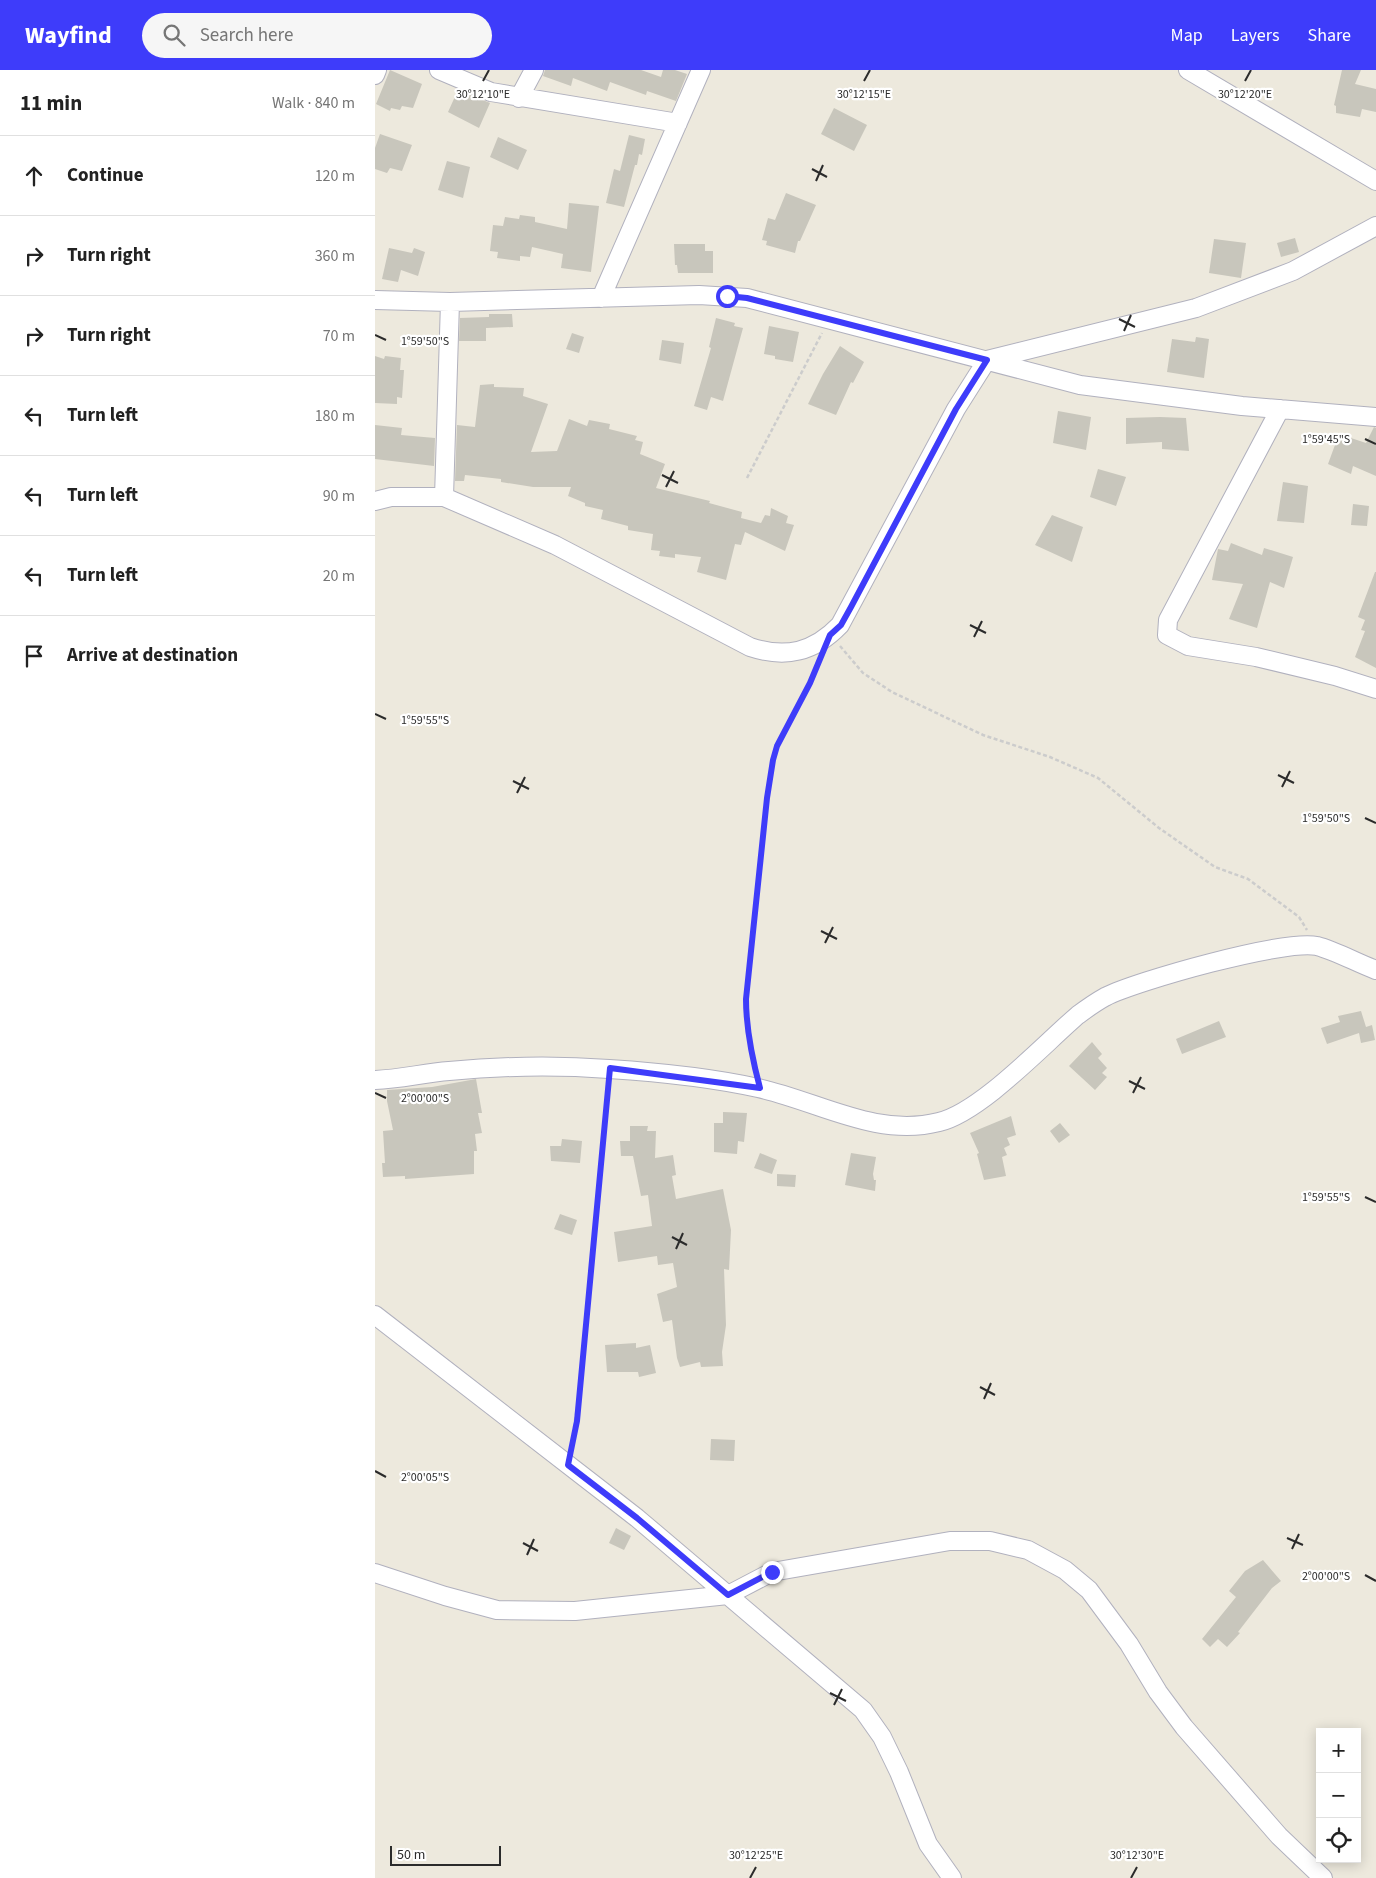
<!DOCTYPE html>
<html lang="en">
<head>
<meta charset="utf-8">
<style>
  :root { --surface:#fff; --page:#f6f6f6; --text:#222; --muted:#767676; --line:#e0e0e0; --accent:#3e3cfa }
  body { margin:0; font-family:"Source Sans 3",sans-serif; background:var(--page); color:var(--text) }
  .controls { position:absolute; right:15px; bottom:15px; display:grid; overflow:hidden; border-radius:0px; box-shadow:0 2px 12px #0003 }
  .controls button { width:45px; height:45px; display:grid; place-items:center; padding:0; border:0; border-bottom:1px solid var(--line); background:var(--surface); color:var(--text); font:25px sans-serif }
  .scale { position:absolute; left:15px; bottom:12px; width:111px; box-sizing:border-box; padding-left:5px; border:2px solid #2b2b2b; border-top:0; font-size:14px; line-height:18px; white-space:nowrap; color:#2b2b2b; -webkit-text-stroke:4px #fff; paint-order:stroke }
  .stop { position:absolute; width:15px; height:15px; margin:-11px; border:4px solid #3e3cfa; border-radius:50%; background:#fff }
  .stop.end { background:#3e3cfa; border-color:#fff; box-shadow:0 1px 5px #0008 }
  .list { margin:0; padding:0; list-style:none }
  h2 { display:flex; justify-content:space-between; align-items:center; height:65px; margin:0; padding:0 20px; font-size:21px }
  h2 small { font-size:16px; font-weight:400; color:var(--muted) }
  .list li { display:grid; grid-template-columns:32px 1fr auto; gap:15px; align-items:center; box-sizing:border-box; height:80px; padding:0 20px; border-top:1px solid var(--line) }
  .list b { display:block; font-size:19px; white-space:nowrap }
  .list em { font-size:16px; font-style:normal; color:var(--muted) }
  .icon { flex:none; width:28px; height:28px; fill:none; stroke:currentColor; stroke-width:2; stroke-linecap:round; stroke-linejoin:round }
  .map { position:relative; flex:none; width:1001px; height:1808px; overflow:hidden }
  header { display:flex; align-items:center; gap:30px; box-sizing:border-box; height:70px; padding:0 25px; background:var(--accent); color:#fff }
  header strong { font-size:24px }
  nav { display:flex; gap:28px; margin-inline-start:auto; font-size:18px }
  .search { width:350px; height:45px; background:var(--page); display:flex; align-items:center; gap:12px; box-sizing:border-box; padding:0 18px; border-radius:28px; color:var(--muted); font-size:19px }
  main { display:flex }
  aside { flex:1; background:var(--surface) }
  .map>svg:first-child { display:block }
  .building { fill:#c8c6bc }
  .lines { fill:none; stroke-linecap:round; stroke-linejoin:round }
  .minor-casing { stroke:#b1b1be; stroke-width:20 }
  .path { stroke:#ccc; stroke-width:2.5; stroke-dasharray:4 2.5; stroke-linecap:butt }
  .minor { stroke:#fff; stroke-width:18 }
  .route { stroke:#3e3cfa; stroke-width:6 }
  .ticks { fill:none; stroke:#2b2b2b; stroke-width:2 }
  .ticks-label { font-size:12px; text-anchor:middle; fill:#2b2b2b; stroke:#fff; stroke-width:4.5; stroke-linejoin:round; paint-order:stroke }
</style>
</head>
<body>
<header>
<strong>Wayfind</strong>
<div class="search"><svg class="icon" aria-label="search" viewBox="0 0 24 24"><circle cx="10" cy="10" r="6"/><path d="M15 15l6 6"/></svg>Search here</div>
<nav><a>Map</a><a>Layers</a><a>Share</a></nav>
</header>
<main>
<aside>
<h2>11 min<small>Walk · 840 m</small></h2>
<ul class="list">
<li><svg class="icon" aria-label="ahead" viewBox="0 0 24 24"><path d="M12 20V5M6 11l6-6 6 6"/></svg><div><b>Continue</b></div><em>120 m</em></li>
<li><svg class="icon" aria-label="right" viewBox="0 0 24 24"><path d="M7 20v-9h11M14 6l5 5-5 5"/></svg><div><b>Turn right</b></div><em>360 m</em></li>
<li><svg class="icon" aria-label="right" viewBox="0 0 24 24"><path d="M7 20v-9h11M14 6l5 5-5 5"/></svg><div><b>Turn right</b></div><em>70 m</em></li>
<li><svg class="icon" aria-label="left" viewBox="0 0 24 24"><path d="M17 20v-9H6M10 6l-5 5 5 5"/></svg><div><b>Turn left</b></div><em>180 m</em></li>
<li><svg class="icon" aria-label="left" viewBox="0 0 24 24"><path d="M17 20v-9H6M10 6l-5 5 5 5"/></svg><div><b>Turn left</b></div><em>90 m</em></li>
<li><svg class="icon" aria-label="left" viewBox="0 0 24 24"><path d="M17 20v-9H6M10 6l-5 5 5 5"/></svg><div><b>Turn left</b></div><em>20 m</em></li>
<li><svg class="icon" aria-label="arrive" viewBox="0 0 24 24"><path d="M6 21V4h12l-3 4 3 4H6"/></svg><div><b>Arrive at destination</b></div></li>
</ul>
</aside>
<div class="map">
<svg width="1001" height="1808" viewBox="0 0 1001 1808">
  <rect width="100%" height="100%" fill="#ede9dd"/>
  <!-- building -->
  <path class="building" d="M 15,0 L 47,14 L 38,38 L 27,36 L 25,40 L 16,38 L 15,41 L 1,34 Z
    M 170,0 L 266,0 L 286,7 L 288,0 L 300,0 L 312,4 L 301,31 L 272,21 L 271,25 L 235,12 L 232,21 L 198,8 L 196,16 L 168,6 Z
    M 967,0 L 986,0 L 980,14 L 1001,19 L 1001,42 L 987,39 L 985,47 L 961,43 L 961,36 L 959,35 Z
    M 83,20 L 115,33 L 104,58 L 73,42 Z
    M 459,38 L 492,55 L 479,81 L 446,64 Z
    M 5,64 L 37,75 L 27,101 L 15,98 L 12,103 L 0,99 L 0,78 Z
    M 254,65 L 270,69 L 267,85 L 264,84 L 262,95 L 260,95 L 249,137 L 231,133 L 239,99 L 245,101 Z
    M 123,67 L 152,80 L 143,100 L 115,87 Z
    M 72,91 L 95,97 L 88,128 L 63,120 Z
    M 411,123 L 441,135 L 425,171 L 423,171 L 420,183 L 391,175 L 392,171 L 387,170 L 393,148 L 400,150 Z
    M 194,133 L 224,136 L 216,202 L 186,198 L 188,184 L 157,177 L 155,187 L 145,186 L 145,191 L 122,188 L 123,182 L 115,181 L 118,155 L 128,156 L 130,147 L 144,149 L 145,145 L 160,147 L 160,152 L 192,159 Z
    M 920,168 L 924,182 L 906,187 L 902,173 Z
    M 839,169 L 871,173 L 866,208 L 834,203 Z
    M 299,174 L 330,174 L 330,181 L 338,181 L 338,203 L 303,203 L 302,195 L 300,195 Z
    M 14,178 L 37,183 L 39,178 L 50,182 L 43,206 L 26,200 L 23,212 L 7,209 Z
    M 114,244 L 137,244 L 138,257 L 111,258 L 111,271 L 84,271 L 85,248 L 114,247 Z
    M 341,248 L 360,253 L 359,256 L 368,258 L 348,331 L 336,327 L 332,340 L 319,336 L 336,278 L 334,277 Z
    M 394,256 L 424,262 L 418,292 L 400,289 L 400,286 L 389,284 Z
    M 197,263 L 209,267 L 204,283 L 191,279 Z
    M 821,267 L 834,269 L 829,308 L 792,302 L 797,269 L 820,272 Z
    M 287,270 L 309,273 L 306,294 L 284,290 Z
    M 465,276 L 489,292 L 478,313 L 476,312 L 461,345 L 433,334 L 448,304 Z
    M 0,286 L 9,289 L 10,286 L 26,288 L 25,300 L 29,300 L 27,328 L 22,327 L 22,334 L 0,333 Z
    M 119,314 L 119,317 L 149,318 L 148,326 L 173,334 L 156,382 L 182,381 L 194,349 L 212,356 L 214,350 L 235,354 L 234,359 L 262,366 L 260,370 L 268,372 L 265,384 L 290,394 L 281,418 L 335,431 L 334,433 L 367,442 L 366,448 L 386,453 L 390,445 L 395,446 L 396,438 L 413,446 L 411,453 L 419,455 L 410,481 L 370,462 L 366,475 L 360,474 L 351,510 L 322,502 L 326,487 L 300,484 L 300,488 L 284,486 L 285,481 L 276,480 L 278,464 L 253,460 L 253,456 L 226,449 L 228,440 L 210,436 L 210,433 L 193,426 L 196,417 L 158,417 L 126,412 L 126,409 L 90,405 L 89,411 L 80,411 L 82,355 L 100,357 L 105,315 Z
    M 683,341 L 716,347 L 711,380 L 678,373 Z
    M 785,347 L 811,348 L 814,381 L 787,379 L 787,372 L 751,374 L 751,348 Z
    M 0,355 L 27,358 L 26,365 L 60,368 L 59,396 L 0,389 Z
    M 999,357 L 1001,358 L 1001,406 L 978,396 L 976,404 L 953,394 L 964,364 L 991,373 Z
    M 723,399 L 751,407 L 741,436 L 715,427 Z
    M 908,412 L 933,416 L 929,453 L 902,451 Z
    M 978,434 L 994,436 L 992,456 L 976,455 Z
    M 677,445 L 708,457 L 697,492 L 660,475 Z
    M 856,473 L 887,485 L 889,478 L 918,487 L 909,518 L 895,512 L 882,558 L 854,549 L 868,514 L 837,510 L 843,479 L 853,481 Z
    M 1000,502 L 1001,502 L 1001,598 L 980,587 L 990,561 L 986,560 L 990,550 L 983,547 Z
    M 986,941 L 991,957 L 997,955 L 1000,970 L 986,973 L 984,963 L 952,974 L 946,958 L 965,952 L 963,946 Z
    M 844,951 L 851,967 L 807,984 L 801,969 Z
    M 717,972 L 727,984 L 723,988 L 732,998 L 727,1003 L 732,1007 L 720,1020 L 694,996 Z
    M 101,1009 L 107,1043 L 103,1043 L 107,1063 L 100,1064 L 102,1081 L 99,1081 L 99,1104 L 30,1109 L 30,1106 L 8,1107 L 7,1093 L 10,1093 L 8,1061 L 18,1060 L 12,1031 L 12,1020 L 57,1017 Z
    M 348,1042 L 372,1043 L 369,1072 L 363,1071 L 362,1084 L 339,1082 L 339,1053 L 348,1053 Z
    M 636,1046 L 641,1065 L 632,1068 L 635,1075 L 629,1078 L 632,1085 L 627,1087 L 631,1106 L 609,1110 L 602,1084 L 604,1083 L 595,1063 Z
    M 685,1053 L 695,1065 L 684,1073 L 675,1061 Z
    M 255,1056 L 273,1056 L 272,1061 L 281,1061 L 280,1088 L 298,1085 L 301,1105 L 297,1106 L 301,1129 L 348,1119 L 356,1160 L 354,1200 L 349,1199 L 351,1255 L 347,1282 L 348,1296 L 326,1297 L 325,1292 L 305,1297 L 302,1288 L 297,1250 L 288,1252 L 282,1224 L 302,1217 L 298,1193 L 283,1195 L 282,1186 L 243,1192 L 239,1162 L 277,1156 L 273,1125 L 266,1126 L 258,1086 L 246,1086 L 245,1071 L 255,1071 Z
    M 187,1069 L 207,1071 L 205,1093 L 176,1091 L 175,1076 L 186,1076 Z
    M 385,1083 L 402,1090 L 397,1104 L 379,1098 Z
    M 476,1083 L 501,1087 L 498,1104 L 499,1110 L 501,1110 L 500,1121 L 470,1115 Z
    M 402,1104 L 421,1105 L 420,1117 L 402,1116 Z
    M 185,1144 L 202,1150 L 197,1165 L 179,1159 Z
    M 261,1273 L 261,1278 L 275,1275 L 281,1303 L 264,1307 L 263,1302 L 232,1302 L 230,1275 Z
    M 336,1369 L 360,1370 L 359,1391 L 335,1390 Z
    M 241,1458 L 256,1466 L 249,1480 L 234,1473 Z
    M 888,1490 L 906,1511 L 897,1518 L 863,1562 L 865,1563 L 852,1577 L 843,1569 L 835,1577 L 827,1569 L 861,1527 L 854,1521 L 870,1501 Z"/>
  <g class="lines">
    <!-- minor casing -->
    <g class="minor-casing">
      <path id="minor" d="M 64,0 L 116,22 L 303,53
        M 813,0 L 1001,111
        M 0,5 L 2,0
        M 144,28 L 159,0
        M 226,228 L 326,0
        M 0,230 L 75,232 L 324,225 L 372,228 L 705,315 L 867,336 L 1001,347
        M 905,339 L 793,550 L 792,565 L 813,576 L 881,587 L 960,606 L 1001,619
        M 69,427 L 75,232
        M 0,431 L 16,427 L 69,427 L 180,475 L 375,577 C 411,589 439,582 465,555 L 581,339 L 612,290 L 821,238 L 918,201 L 1001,156
        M 0,1010 C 25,1009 49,1003 74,1001 C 127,996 181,995 234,999 C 280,1002 338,1008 383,1018 C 443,1031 501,1068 564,1052 C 606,1042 669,974 703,945 C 711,939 721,932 730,927 C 761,911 910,869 942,876 C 961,881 982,893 1001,900
        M 0,1245 L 262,1448 L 488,1640 L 507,1667 L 524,1702 L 553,1774 L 577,1808
        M 0,1503 L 70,1526 L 122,1540 L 200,1541 L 353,1525 L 397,1502 L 575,1471 L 615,1471 L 653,1480 L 690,1500 L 714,1520 L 754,1574 L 783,1622 L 809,1657 L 904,1766 L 948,1808"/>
    </g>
    <!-- path -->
    <path class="path" d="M 372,408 L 447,263
      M 465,576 L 488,603 L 517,622 L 608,665 L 675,687 L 723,708 L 784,758 L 840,797 L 873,809 L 924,847 L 932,860
      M 381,1002 L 371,950 L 371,929 L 395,703 C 404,663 429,629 444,591
      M 196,1377 L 205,1317 L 233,1015"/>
    <!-- minor -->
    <use href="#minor" class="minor"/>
  </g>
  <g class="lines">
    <!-- route -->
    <path class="route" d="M 352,226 L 372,228 L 612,290 L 581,339 L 476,537 L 466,555 L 455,565 L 435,613 L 402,676 L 398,690 L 392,728 L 371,929 C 371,960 377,988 385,1018 L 235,998 L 202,1351 L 193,1395 L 262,1448 L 353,1525 L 397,1502"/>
  </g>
  <!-- ticks -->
  <path class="ticks" d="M 108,11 L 114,0M 489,11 L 495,0M 870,11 L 876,0M 437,99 L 452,107M 441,111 L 448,95M 744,249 L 760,257M 749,261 L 756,245M 0,265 L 11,270M 990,369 L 1001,374M 287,405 L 303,413M 291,417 L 299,401M 595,555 L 611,563M 599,567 L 607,551M 0,644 L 11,649M 903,705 L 919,713M 138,711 L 154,719M 907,717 L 915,701M 142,723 L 150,707M 990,748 L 1001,753M 446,861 L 462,869M 450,873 L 458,857M 754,1011 L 770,1019M 0,1023 L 11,1028M 758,1023 L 766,1007M 990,1127 L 1001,1132M 297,1167 L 312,1175M 301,1179 L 308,1163M 605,1317 L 620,1325M 609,1329 L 616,1313M 0,1401 L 11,1407M 912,1468 L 928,1475M 148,1473 L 163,1481M 917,1479 L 924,1464M 152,1485 L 159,1469M 990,1505 L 1001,1511M 455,1623 L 471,1631M 459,1635 L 467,1619M 375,1808 L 381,1797M 756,1808 L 762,1797"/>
  <g class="ticks-label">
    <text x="108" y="28">30°12'10"E</text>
    <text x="489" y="28">30°12'15"E</text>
    <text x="870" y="28">30°12'20"E</text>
    <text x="50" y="275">1°59'50"S</text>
    <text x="951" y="373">1°59'45"S</text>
    <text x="50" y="654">1°59'55"S</text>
    <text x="951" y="752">1°59'50"S</text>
    <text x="50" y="1032">2°00'00"S</text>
    <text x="951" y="1131">1°59'55"S</text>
    <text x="50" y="1411">2°00'05"S</text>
    <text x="951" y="1510">2°00'00"S</text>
    <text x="381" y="1789">30°12'25"E</text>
    <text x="762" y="1789">30°12'30"E</text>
  </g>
</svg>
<div class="controls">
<button>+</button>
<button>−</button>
<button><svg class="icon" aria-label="locate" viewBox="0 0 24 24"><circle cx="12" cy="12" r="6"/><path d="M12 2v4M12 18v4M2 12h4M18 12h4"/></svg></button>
</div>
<div class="scale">50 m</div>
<div class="stop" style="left:352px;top:226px"></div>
<div class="stop end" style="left:397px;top:1502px"></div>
</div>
</main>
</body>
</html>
